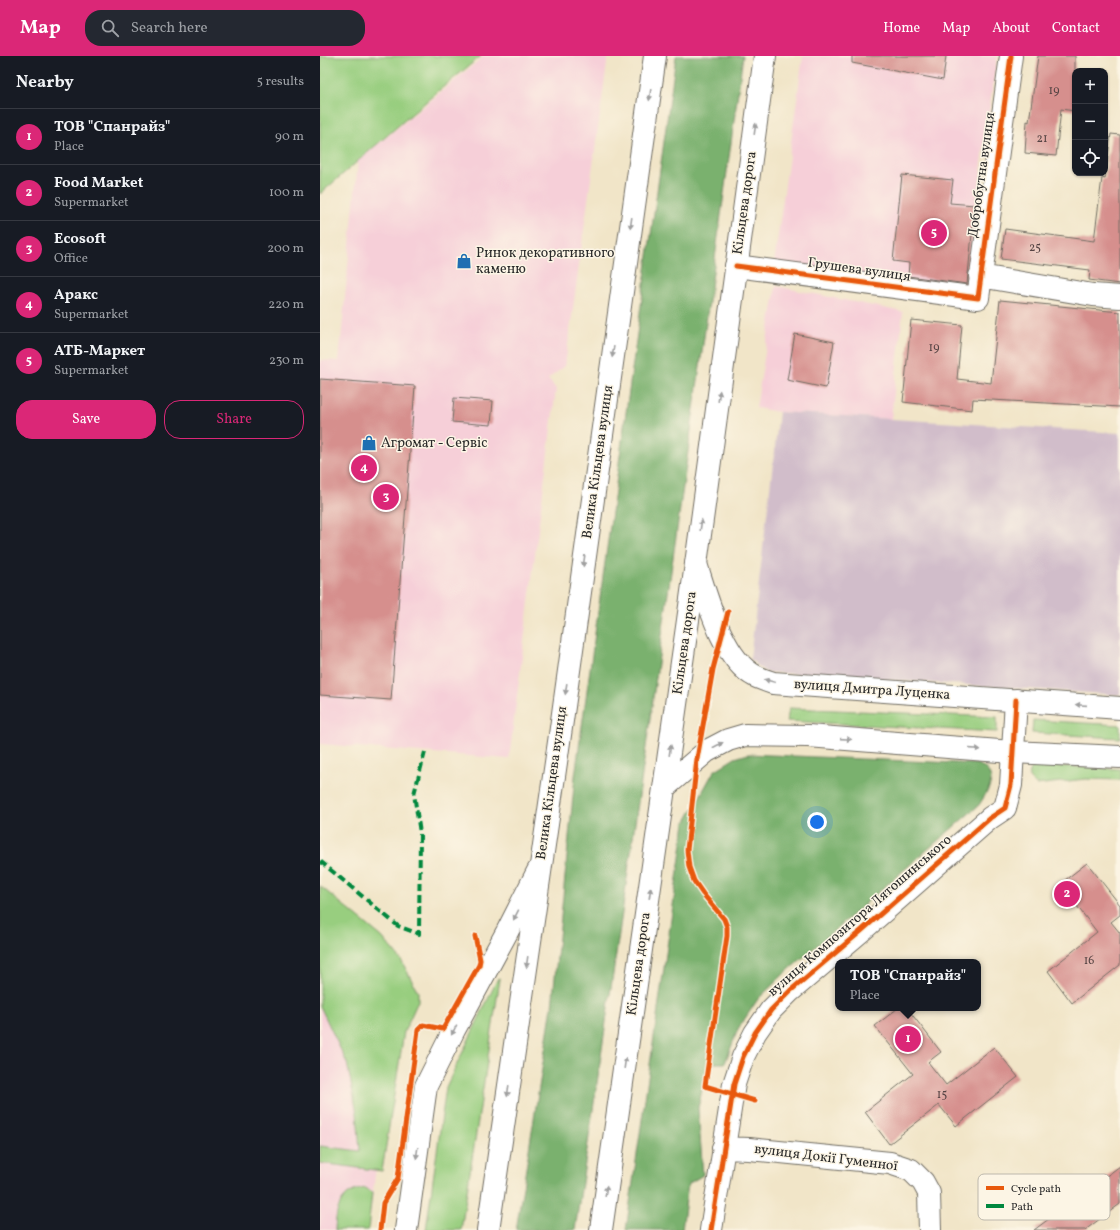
<!DOCTYPE html>
<html lang="en">
<head>
<meta charset="utf-8">
<style>
  :root { --surface:#171b24; --page:#242831; --text:#f1f3f6; --muted:#9ea1a6; --line:#363941; --accent:#db2777 }
  body { margin:0; font-family:Vollkorn,serif; background:var(--page); color:var(--text) }
  .controls { position:absolute; right:12px; top:12px; display:grid; overflow:hidden; border-radius:8px; box-shadow:0 1px 3px #0004 }
  .controls button { width:36px; height:36px; display:grid; place-items:center; padding:0; border:0; border-bottom:1px solid var(--line); background:var(--surface); color:var(--text); font:20px sans-serif }
  .you { position:absolute; left:497px; top:766px; width:14px; height:14px; margin:-10px; border:3px solid #fff; border-radius:50%; background:#1a73e8; box-shadow:0 0 0 6px #1a73e833 }
  .badge { display:grid; place-items:center; width:26px; height:26px; border-radius:50%; background:var(--accent); color:#fff; font-size:13px; font-weight:700 }
  .pin { position:absolute; translate:-50% -50%; border:2px solid #fff; box-shadow:0 1px 4px #0006 }
  .popup { position:absolute; left:515px; top:903px; width:146px; height:52px; box-sizing:border-box; display:grid; place-content:center; border-radius:8px; background:var(--surface); filter:drop-shadow(0 1px 3px #0005); font-size:13px; white-space:nowrap; color:var(--muted) }
  .popup b { font-size:15px; color:var(--text) }
  .popup::after { content:''; position:absolute; left:50%; top:100%; margin-left:-8px; border:8px solid transparent; border-top-color:var(--surface) }
  .list { margin:0; padding:0; list-style:none }
  h2 { display:flex; justify-content:space-between; align-items:center; height:52px; margin:0; padding:0 16px; font-size:17px }
  h2 small { font-size:13px; font-weight:400; color:var(--muted) }
  .list li { display:grid; grid-template-columns:26px 1fr auto; gap:12px; align-items:center; box-sizing:border-box; height:56px; padding:0 16px; border-top:1px solid var(--line) }
  .list b { display:block; font-size:15px; white-space:nowrap }
  .list p { margin:0; font-size:13px; white-space:nowrap; color:var(--muted) }
  .list em { font-size:13px; font-style:normal; color:var(--muted) }
  .actions { display:flex; gap:8px; padding:12px 16px }
  .actions a { flex:1; padding:9px 0; border:1px solid var(--accent); border-radius:16px; text-align:center; font-size:14px; color:var(--accent) }
  .actions .main { background:var(--accent); color:#fff }
  .icon { flex:none; width:22px; height:22px; fill:none; stroke:currentColor; stroke-width:2; stroke-linecap:round; stroke-linejoin:round }
  .map { position:relative; flex:none; width:800px; height:1174px; overflow:hidden }
  header { display:flex; align-items:center; gap:24px; box-sizing:border-box; height:56px; padding:0 20px; background:var(--accent); color:#fff }
  header strong { font-size:19px }
  nav { display:flex; gap:22px; margin-inline-start:auto; font-size:14px }
  .search { width:280px; height:36px; background:var(--page); display:flex; align-items:center; gap:10px; box-sizing:border-box; padding:0 14px; border-radius:16px; color:var(--muted); font-size:15px }
  main { display:flex }
  aside { flex:1; background:var(--surface) }
  .map>svg:first-child { display:block }
  .built { fill:#f6cfd8 }
  .industrial { fill:#d1bdca }
  .green { fill:#98ce7f; stroke:#627c55 }
  .forest { fill:#7ab16e; stroke:#526e4c }
  .building { fill:#d68f8d }
  .lines { fill:none; stroke-linecap:round; stroke-linejoin:round }
  .minor-casing { stroke:#706c62; stroke-width:24 }
  .major-casing { stroke:#706c62; stroke-width:24 }
  .highway-casing { stroke:#706c62; stroke-width:24 }
  .minor { stroke:#fff; stroke-width:22 }
  .major { stroke:#fff; stroke-width:22 }
  .highway { stroke:#fff; stroke-width:22 }
  .quiet { stroke:#00873e; stroke-width:4; stroke-dasharray:8 4; stroke-linecap:butt }
  .cycleway-casing { stroke:#fcf5e5; stroke-width:8 }
  .cycleway { stroke:#e8590c; stroke-width:5 }
  .oneway { fill:#a0a0a0 }
  .labels { text-anchor:middle; dominant-baseline:central; stroke-width:3; stroke-linejoin:round; paint-order:stroke }
  .number-label { font-size:12px; fill:#564444 }
  .street-label { font-size:14px; fill:#2b2b2b; stroke:#fcf5e5 }
  .poi-label { font-size:14px; fill:#2b2b2b; stroke:#fcf5e5; text-anchor:start }
  .key { fill:#fcf5e5; stroke:#bdb8ad; stroke-width:1 }
  .key-label { font-size:11px; fill:#2b2b2b }
</style>
</head>
<body>
<header>
<strong>Map</strong>
<div class="search"><svg class="icon" aria-label="search" viewBox="0 0 24 24"><circle cx="10" cy="10" r="6"/><path d="M15 15l6 6"/></svg>Search here</div>
<nav><a>Home</a><a>Map</a><a>About</a><a>Contact</a></nav>
</header>
<main>
<aside>
<h2>Nearby<small>5 results</small></h2>
<ul class="list">
<li><span class="badge">1</span><div><b>ТОВ &quot;Спанрайз&quot;</b><p>Place</p></div><em>90 m</em></li>
<li><span class="badge">2</span><div><b>Food Market</b><p>Supermarket</p></div><em>100 m</em></li>
<li><span class="badge">3</span><div><b>Ecosoft</b><p>Office</p></div><em>200 m</em></li>
<li><span class="badge">4</span><div><b>Аракс</b><p>Supermarket</p></div><em>220 m</em></li>
<li><span class="badge">5</span><div><b>АТБ-Маркет</b><p>Supermarket</p></div><em>230 m</em></li>
</ul>
<div class="actions"><a class="main">Save</a><a>Share</a></div>
</aside>
<div class="map">
<svg width="800" height="1174" viewBox="0 0 800 1174">
  <rect width="100%" height="100%" fill="#fcf5e5"/>
  <filter id="ink" filterUnits="userSpaceOnUse"><feTurbulence type="fractalNoise" baseFrequency=".025" numOctaves="2"/><feDisplacementMap in="SourceGraphic" scale="8" xChannelSelector="R" yChannelSelector="G"/><feConvolveMatrix kernelMatrix="1 2 1 2 8 2 1 2 1" color-interpolation-filters="sRGB"/></filter>
  <filter id="wash" filterUnits="userSpaceOnUse"><feTurbulence type="fractalNoise" baseFrequency=".012" numOctaves="4" result="noise"/><feDisplacementMap in="SourceGraphic" scale="16" xChannelSelector="R" yChannelSelector="G"/><feGaussianBlur stdDeviation="0.9" result="paint"/><feColorMatrix in="noise" values="0 0 0 0 0 0 0 0 0 0 0 0 0 0 0 0 0 1.4 0 .05"/><feComposite in="paint" operator="in"/></filter>
  <g filter="url(#wash)">
    <rect width="100%" height="100%" fill="#f1e5c8"/>
    <!-- built -->
    <path class="built" d="M 164,0 L 288,0 L 245,310 L 228,323 L 236,333 L 189,703 L 0,688 L 0,304 L 19,305 L 38,105 Z
      M 483,0 L 677,0 L 664,90 L 647,235 L 454,208 Z
      M 456,230 L 583,256 L 571,363 L 459,356 L 436,352 Z
      M 0,950 L 27,1007 L 37,1057 L 40,1095 L 58,1097 L 48,1174 L 0,1174 Z"/>
    <!-- industrial -->
    <path class="industrial" d="M 459,356 L 800,377 L 800,639 L 445,616 L 430,603 Z"/>
    <!-- green -->
    <path class="green" d="M 0,0 L 161,0 L 116,37 L 0,138 Z
      M 469,652 L 677,661 L 677,676 L 467,665 Z
      M 713,664 L 800,669 L 800,682 L 712,677 Z
      M 714,709 L 800,713 L 800,724 L 765,723 L 716,729 L 709,722 L 710,715 Z
      M 0,830 L 62,881 L 81,904 L 98,936 L 98,945 L 84,976 L 62,1115 L 0,1107 L 0,1090 L 40,1095 L 37,1057 L 27,1007 L 0,950 Z
      M 178,922 L 180,923 L 141,1174 L 106,1174 L 126,1031 Z
      M 46,1132 L 52,1137 L 48,1174 L 15,1174 C 16,1151 21,1135 46,1132 Z"/>
    <!-- forest -->
    <path class="forest" d="M 356,0 L 423,0 C 369,392 314,783 255,1174 L 196,1174 L 232,951 L 255,720 Z
      M 428,698 L 658,708 C 680,719 669,733 659,749 L 464,918 L 438,943 L 418,973 L 405,1007 L 388,1007 L 378,1052 L 383,1119 L 368,1128 L 362,1174 L 306,1174 L 365,767 L 394,715 L 415,702 Z"/>
    <g id="blocks">
      <!-- building -->
      <path class="building" d="M 532,0 L 626,0 L 623,24 L 532,7 Z
        M 718,0 L 755,0 L 755,55 L 741,53 L 736,100 L 705,97 L 707,65 L 709,66 Z
        M 791,78 L 800,79 L 800,228 L 769,224 L 770,214 L 681,203 L 685,173 L 774,185 L 782,122 L 785,123 Z
        M 582,119 L 633,124 L 630,147 L 655,149 L 647,228 L 588,220 L 589,207 L 573,205 Z
        M 680,244 L 800,256 L 800,351 L 653,343 L 652,354 L 583,346 L 591,264 L 642,269 L 637,323 L 671,327 Z
        M 475,278 L 514,286 L 506,332 L 467,324 Z
        M 0,323 L 95,330 L 71,644 L 0,639 Z
        M 134,342 L 173,345 L 171,369 L 132,366 Z
        M 767,807 L 800,849 L 800,859 L 791,866 L 800,877 L 800,909 L 752,947 L 728,915 L 777,876 L 740,828 Z
        M 578,952 L 587,952 L 621,996 L 608,1006 L 626,1029 L 674,991 L 698,1021 L 636,1070 L 619,1049 L 569,1088 L 545,1056 L 593,1018 L 555,970 Z
        M 800,1110 L 800,1148 L 765,1174 L 714,1174 Z"/>
    </g>
  </g>
  <g filter="url(#ink)">
    <use href="#blocks" fill-opacity="0" stroke="#706c62" stroke-width="1"/>
    <g class="lines">
      <!-- minor casing -->
      <g class="minor-casing">
        <path id="minor" d="M 416,210 L 658,242 L 691,0
          M 660,220 L 773,239 L 800,241
          M 403,1092 L 429,1093 L 570,1107 L 591,1114 L 603,1126 L 609,1137 L 610,1174
          M 86,1174 L 106,1030 L 134,974 L 187,876 L 218,815
          M 391,1174 L 414,1028 L 423,1001 L 435,977 L 451,954 L 470,935 L 541,875 L 670,762 L 685,752 L 691,729 L 696,644"/>
      </g>
      <!-- major casing -->
      <g class="major-casing">
        <path id="major" d="M 376,508 C 387,541 402,603 435,620 C 441,623 447,625 453,627 L 800,652
          M 345,731 L 387,695 L 408,684 L 425,679 L 488,680 L 692,696 L 800,701"/>
      </g>
      <!-- highway casing -->
      <g class="highway-casing">
        <path id="highway" d="M 168,1174 L 240,679 L 335,0
          M 281,1174 L 376,508 L 445,0"/>
      </g>
      <!-- minor -->
      <use href="#minor" class="minor"/>
      <!-- major -->
      <use href="#major" class="major"/>
      <!-- highway -->
      <use href="#highway" class="highway"/>
      <!-- quiet -->
      <path class="quiet" d="M 0,805 L 78,870 L 99,878 L 100,777 L 94,738 L 105,696"/>
      <!-- cycleway casing -->
      <g class="cycleway-casing">
        <path id="cycleway" d="M 416,210 L 658,242 L 691,0
          M 408,556 L 393,613 L 377,703 L 367,794 L 369,811 L 374,825 L 383,838 L 404,863 L 407,871 L 407,880 L 385,1030 L 435,1045
          M 60,1174 L 63,1147 L 78,1122 L 98,974 L 103,969 L 123,973 L 159,909 L 160,904 L 155,880
          M 391,1174 L 414,1028 L 423,1001 L 435,977 L 451,954 L 470,935 L 541,875 L 670,762 L 685,752 L 691,729 L 696,644"/>
      </g>
      <!-- cycleway -->
      <use href="#cycleway" class="cycleway"/>
    </g>
    <!-- one-way arrows -->
    <defs><path id="oneway-solid" d="M-6-.8H1V-3.2L6.5 0L1 3.2V.8H-6Z"/></defs>
    <g class="oneway">
      <use href="#oneway-solid" transform="translate(330 39) rotate(98)"/>
      <use href="#oneway-solid" transform="translate(435 73) rotate(-82)"/>
      <use href="#oneway-solid" transform="translate(311 167) rotate(98)"/>
      <use href="#oneway-solid" transform="translate(293 296) rotate(99)"/>
      <use href="#oneway-solid" transform="translate(399 340) rotate(-82)"/>
      <use href="#oneway-solid" transform="translate(381 469) rotate(-82)"/>
      <use href="#oneway-solid" transform="translate(264 505) rotate(98)"/>
      <use href="#oneway-solid" transform="translate(450 625) rotate(-165)"/>
      <use href="#oneway-solid" transform="translate(246 633) rotate(98)"/>
      <use href="#oneway-solid" transform="translate(761 649) rotate(-176)"/>
      <use href="#oneway-solid" transform="translate(526 683) rotate(4)"/>
      <use href="#oneway-solid" transform="translate(398 689) rotate(-28)"/>
      <use href="#oneway-solid" transform="translate(655 693) rotate(4)"/>
      <use href="#oneway-solid" transform="translate(350 694) rotate(-82)"/>
      <use href="#oneway-solid" transform="translate(330 837) rotate(-82)"/>
      <use href="#oneway-solid" transform="translate(196 859) rotate(117)"/>
      <use href="#oneway-solid" transform="translate(207 906) rotate(98)"/>
      <use href="#oneway-solid" transform="translate(134 974) rotate(118)"/>
      <use href="#oneway-solid" transform="translate(305 1007) rotate(-82)"/>
      <use href="#oneway-solid" transform="translate(188 1035) rotate(98)"/>
      <use href="#oneway-solid" transform="translate(97 1097) rotate(98)"/>
      <use href="#oneway-solid" transform="translate(286 1135) rotate(-82)"/>
    </g>
  </g>
  <!-- icons -->
  <defs>
    <g id="shop-bare" transform="scale(1.2)"><path d="M-5-2.5h2.3a2.7 3.5 0 0 1 5.4 0H5L5.5 6h-11ZM-1.5-2.5h3a1.5 2.3 0 0 0-3 0Z" fill="#1f6fb2" stroke="#fcf5e5" stroke-width="2.5" paint-order="stroke"/></g>
  </defs>
  <g fill-rule="evenodd">
    <use href="#shop-bare" x="144" y="205"/>
    <use href="#shop-bare" x="49" y="387"/>
  </g>
  <g class="labels">
    <!-- number labels -->
    <g class="number-label">
      <text x="734" y="35">19</text>
      <text x="722" y="83">21</text>
      <text x="715" y="192">25</text>
      <text x="614" y="292">19</text>
      <text x="769" y="905">16</text>
      <text x="622" y="1039">15</text>
    </g>
    <!-- street labels -->
    <g class="street-label">
      <text transform="translate(662 119) rotate(-82)">Добробутна вулиця</text>
      <text transform="translate(425 147) rotate(-82)">Кільцева дорога</text>
      <text transform="translate(539 214) rotate(8)">Грушева вулиця</text>
      <text transform="translate(278 406) rotate(-82)">Велика Кільцева вулиця</text>
      <text transform="translate(365 587) rotate(-82)">Кільцева дорога</text>
      <text transform="translate(552 634) rotate(4)">вулиця Дмитра Луценка</text>
      <text transform="translate(232 727) rotate(-82)">Велика Кільцева вулиця</text>
      <text transform="translate(540 860) rotate(-41)">вулиця Композитора Лятошинського</text>
      <text transform="translate(319 908) rotate(-82)">Кільцева дорога</text>
      <text transform="translate(506 1102) rotate(7)">вулиця Докії Гуменної</text>
    </g>
    <!-- poi labels -->
    <g class="poi-label">
      <text x="156" y="197">Ринок декоративного<tspan x="156" dy="16">каменю</tspan></text>
      <text x="61" y="387">Агромат - Сервіс</text>
    </g>
  </g>
  <!-- legend -->
  <rect x="658" y="1118" width="132" height="46" rx="6" class="key"/>
  <rect x="666" y="1130" width="18" height="4" fill="#e8590c"/>
  <rect x="666" y="1148" width="18" height="4" fill="#00873e"/>
  <g class="key-label">
    <text x="691" y="1136">Cycle path</text>
    <text x="691" y="1154">Path</text>
  </g>
</svg>
<div class="controls">
<button>+</button>
<button>−</button>
<button><svg class="icon" aria-label="locate" viewBox="0 0 24 24"><circle cx="12" cy="12" r="6"/><path d="M12 2v4M12 18v4M2 12h4M18 12h4"/></svg></button>
</div>
<div class="you"></div>
<div class="pin badge" style="left:588px;top:983px">1</div>
<div class="popup"><b>ТОВ &quot;Спанрайз&quot;</b>Place</div>
<div class="pin badge" style="left:747px;top:838px">2</div>
<div class="pin badge" style="left:66px;top:441px">3</div>
<div class="pin badge" style="left:44px;top:412px">4</div>
<div class="pin badge" style="left:614px;top:177px">5</div>
</div>
</main>
</body>
</html>
